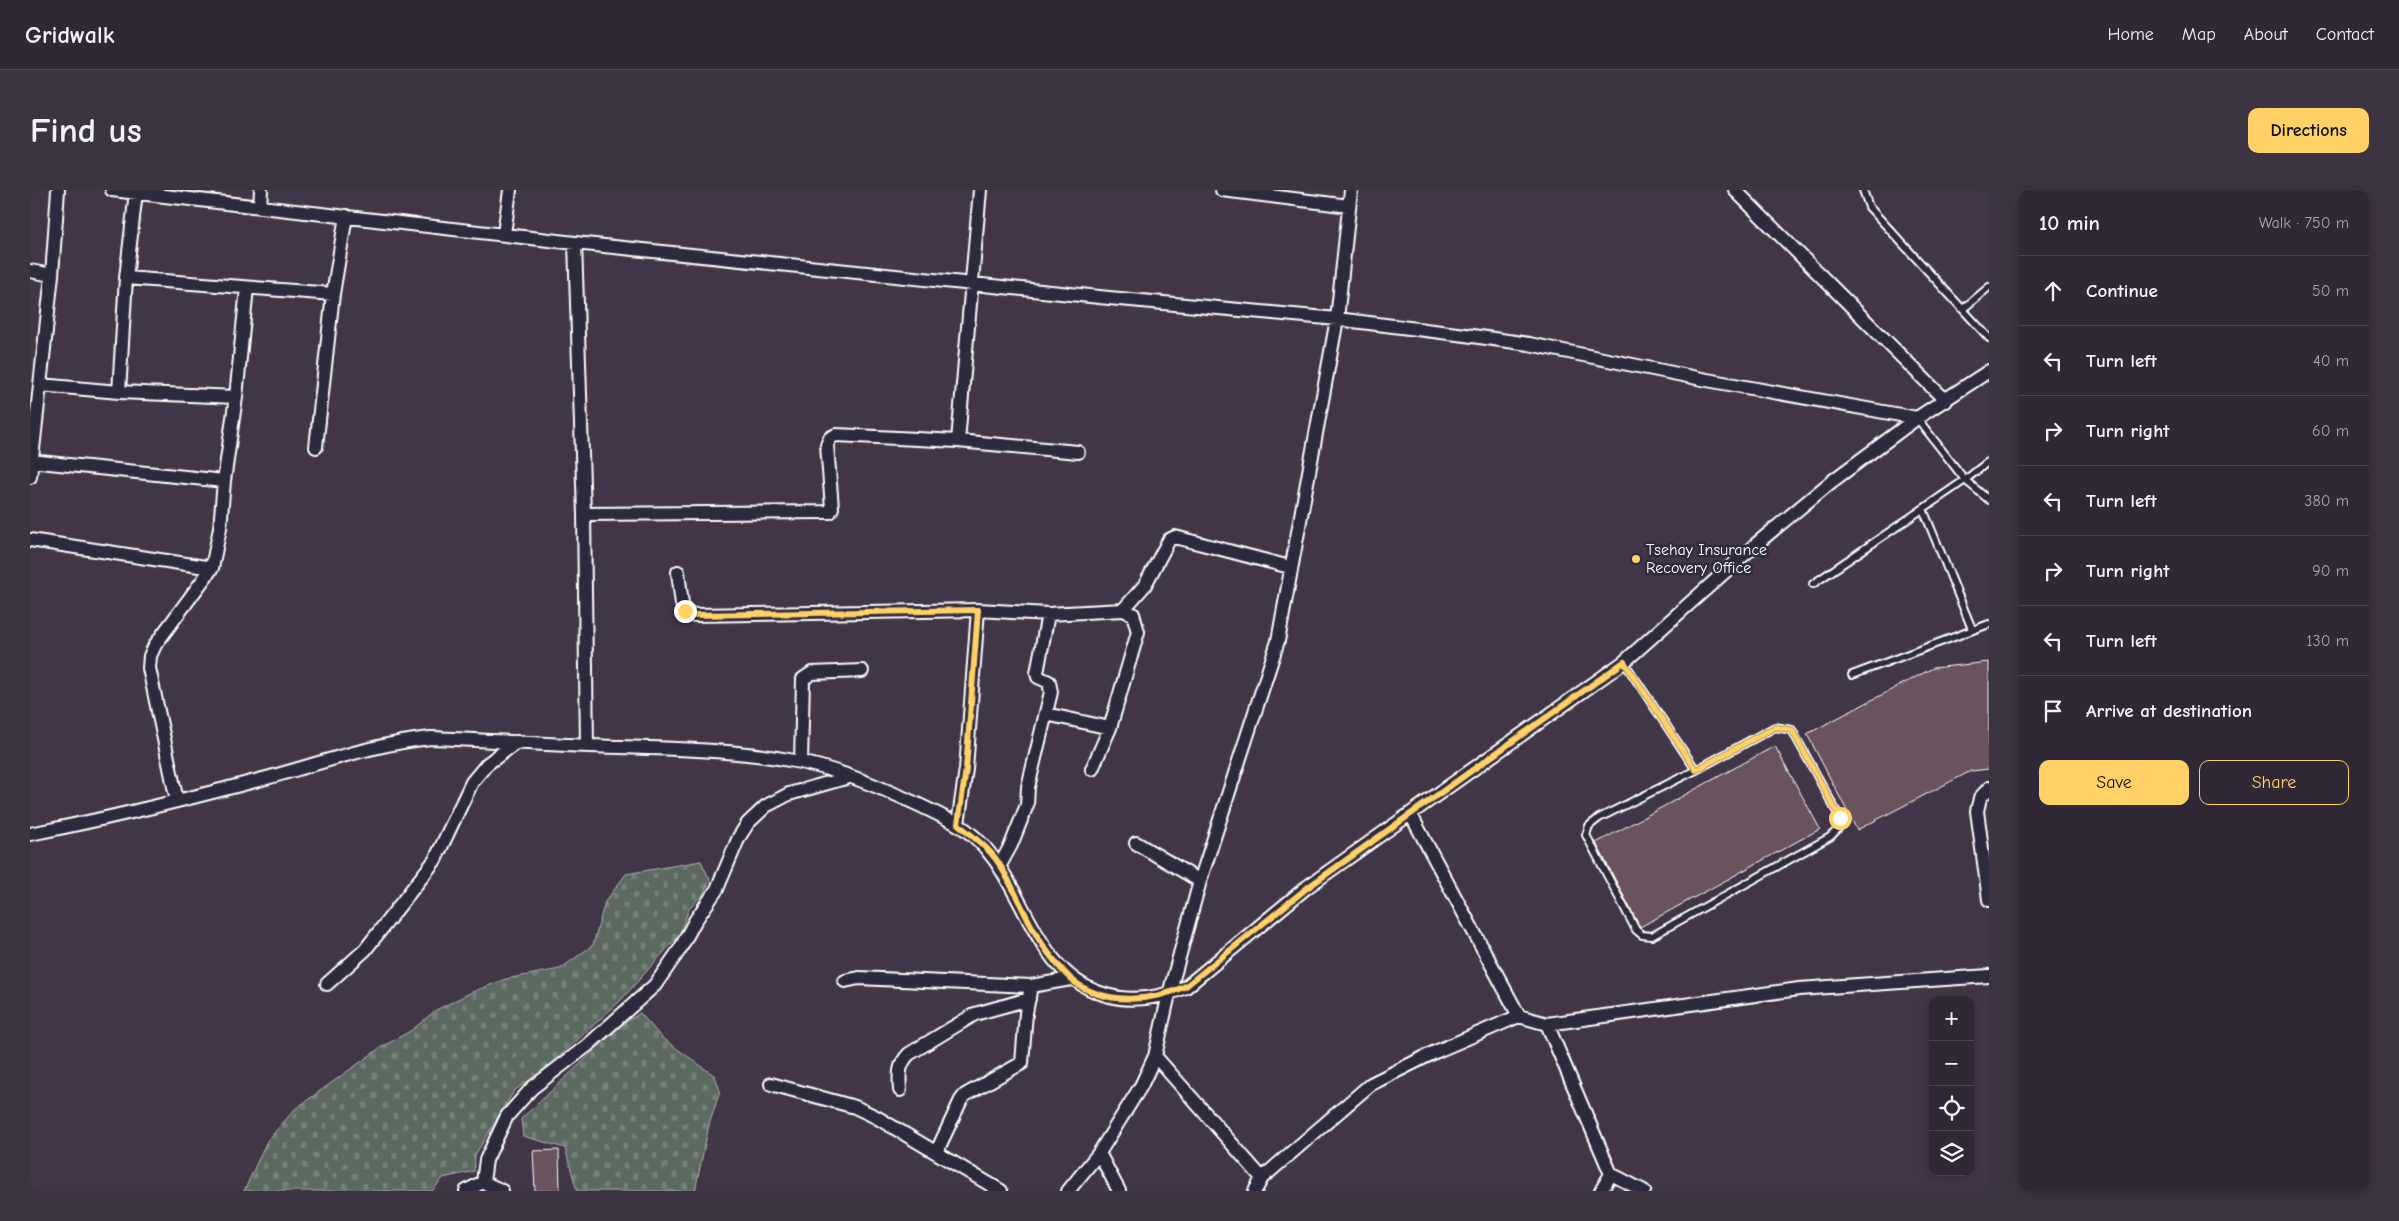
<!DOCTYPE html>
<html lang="en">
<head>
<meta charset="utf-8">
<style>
  :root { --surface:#312835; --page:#3d3441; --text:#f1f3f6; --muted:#a8a6ad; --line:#4c4450; --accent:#ffd166 }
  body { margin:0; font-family:"Comic Neue",sans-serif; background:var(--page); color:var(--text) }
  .controls { position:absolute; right:15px; bottom:15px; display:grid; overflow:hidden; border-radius:10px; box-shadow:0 2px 12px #0003 }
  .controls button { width:45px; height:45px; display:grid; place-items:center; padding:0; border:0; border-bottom:1px solid var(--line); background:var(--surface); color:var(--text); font:25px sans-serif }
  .stop { position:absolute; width:15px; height:15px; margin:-11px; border:4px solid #ffd166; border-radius:50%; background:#fff }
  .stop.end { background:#ffd166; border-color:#fff; box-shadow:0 1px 5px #0008 }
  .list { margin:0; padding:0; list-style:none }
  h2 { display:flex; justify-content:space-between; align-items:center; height:65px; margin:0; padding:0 20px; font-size:21px }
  h2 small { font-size:16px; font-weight:400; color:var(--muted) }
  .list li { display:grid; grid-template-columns:32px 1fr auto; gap:15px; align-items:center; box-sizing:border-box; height:70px; padding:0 20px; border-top:1px solid var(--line) }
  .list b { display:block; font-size:19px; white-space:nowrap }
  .list em { font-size:16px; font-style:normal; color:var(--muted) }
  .actions { display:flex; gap:10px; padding:15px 20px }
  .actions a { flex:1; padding:11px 0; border:1px solid var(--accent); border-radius:10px; text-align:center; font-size:18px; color:var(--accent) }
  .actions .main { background:var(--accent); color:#111 }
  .icon { flex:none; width:28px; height:28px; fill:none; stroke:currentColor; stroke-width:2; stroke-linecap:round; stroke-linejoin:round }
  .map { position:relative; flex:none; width:1959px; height:1001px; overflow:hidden; border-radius:10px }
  header { display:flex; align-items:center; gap:30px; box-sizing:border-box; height:70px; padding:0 25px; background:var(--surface); border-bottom:1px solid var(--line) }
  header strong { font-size:24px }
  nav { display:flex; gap:28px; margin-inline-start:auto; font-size:18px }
  .intro { display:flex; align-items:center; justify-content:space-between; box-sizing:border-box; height:120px; padding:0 30px }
  h1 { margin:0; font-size:35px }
  .button { padding:12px 22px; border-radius:10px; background:var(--accent); color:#111; font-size:18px; font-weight:700 }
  main { display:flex; gap:30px; padding:0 30px }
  aside { flex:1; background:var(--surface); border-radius:10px; box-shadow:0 2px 12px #0003 }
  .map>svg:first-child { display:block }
  .cemetery { fill:url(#cemetery-stones); stroke:#aeb4b0 }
  .building { fill:#6b535f; stroke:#fff }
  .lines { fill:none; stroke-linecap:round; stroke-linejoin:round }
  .service-casing { stroke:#fff; stroke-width:10 }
  .minor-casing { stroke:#fff; stroke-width:16 }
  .service { stroke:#2f2a3d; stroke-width:6 }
  .minor { stroke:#2f2a3d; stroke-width:12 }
  .route { stroke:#ffd166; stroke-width:6 }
  .poi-dot { fill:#ffd166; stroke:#2f2a3d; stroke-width:2 }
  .labels { text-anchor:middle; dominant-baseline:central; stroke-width:5; stroke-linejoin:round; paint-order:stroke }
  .poi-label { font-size:16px; fill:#fff; stroke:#2f2a3d; text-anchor:start }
</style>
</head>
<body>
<header>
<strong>Gridwalk</strong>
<nav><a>Home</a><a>Map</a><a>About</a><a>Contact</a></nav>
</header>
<div class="intro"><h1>Find us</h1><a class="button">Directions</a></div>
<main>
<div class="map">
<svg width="1959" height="1001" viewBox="0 0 1959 1001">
  <defs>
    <pattern id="cemetery-stones" width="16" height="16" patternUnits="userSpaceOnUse" patternTransform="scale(1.25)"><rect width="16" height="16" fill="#5c6960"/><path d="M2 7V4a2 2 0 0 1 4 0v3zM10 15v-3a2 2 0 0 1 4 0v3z" fill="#748078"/></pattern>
  </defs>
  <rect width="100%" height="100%" fill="#413647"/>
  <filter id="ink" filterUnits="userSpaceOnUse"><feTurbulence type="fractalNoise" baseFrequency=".02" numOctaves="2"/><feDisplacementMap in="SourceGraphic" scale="10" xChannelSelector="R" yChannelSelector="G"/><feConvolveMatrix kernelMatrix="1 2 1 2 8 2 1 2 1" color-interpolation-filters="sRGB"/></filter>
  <g filter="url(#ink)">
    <!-- cemetery -->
    <path class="cemetery" d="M 671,671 L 680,690 L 674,703 L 659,719 L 649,745 L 591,810 L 520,875 L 484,901 L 445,965 L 444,981 L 413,988 L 402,1001 L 214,1001 L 237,951 L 265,919 L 350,858 L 382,840 L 406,820 L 442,802 L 476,789 L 530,779 L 563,755 L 575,712 L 596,684 Z
      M 610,823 L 632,848 L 685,886 L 690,901 L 679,935 L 665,1001 L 547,1001 L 535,958 L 493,946 L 491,929 L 593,834 Z"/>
    <!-- building -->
    <path class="building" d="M 1959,472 L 1959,579 L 1941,581 L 1827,640 L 1777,544 L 1903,478 Z
      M 1745,556 L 1790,639 L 1610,737 L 1566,653 Z
      M 529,960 L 530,1001 L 505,1001 L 503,961 Z"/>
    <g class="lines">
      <!-- service casing -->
      <g class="service-casing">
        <path id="service" d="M 1833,0 L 1839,17 L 1959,148
          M 1933,119 L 1959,97
          M 1887,228 L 1935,290 L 1959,310
          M 1893,319 L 1942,439
          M 1783,394 L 1935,290 L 1959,271
          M 1594,472 L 1666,580
          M 1822,485 L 1959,434
          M 1745,537 L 1762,540 L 1810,628 L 1808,639 L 1800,647 L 1622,746 L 1612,745 L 1606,740 L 1556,645 L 1559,636 L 1569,628 L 1666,580 Z"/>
      </g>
      <!-- minor casing -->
      <g class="minor-casing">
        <path id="minor" d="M 82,0 L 545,53 L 1079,108 L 1307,129 L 1435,145 L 1499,154 L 1677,190 L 1887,228
          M 1192,0 L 1319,16
          M 1705,0 L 1916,211
          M 230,17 L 231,0
          M 474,44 L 480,0
          M 545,53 L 554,324 L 557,556
          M 0,81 L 22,85
          M 96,88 L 303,104
          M 10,195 L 89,202 L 206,207
          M 89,202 L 96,88 L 106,2
          M 928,251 L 950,0
          M 286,257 L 303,104 L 316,26
          M 0,271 L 194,291
          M 0,287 L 22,85 L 28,0
          M 554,324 L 800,322 L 802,318 L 797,255 L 800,248 L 806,245 L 928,251 L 1048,262
          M 0,350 L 182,378
          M 648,382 L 652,414 L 655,421 L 664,425 L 948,420 L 1018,424 L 1093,420 L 1103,424 L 1108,442 L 1080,538 L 1062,579
          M 1093,420 L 1115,395 L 1139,350 L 1145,347 L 1260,377
          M 1016,524 L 1080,538
          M 771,572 L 773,489 L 782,483 L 832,481
          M 1959,598 L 1950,608 L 1947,621 L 1959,710
          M 147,611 L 119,478 L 120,466 L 125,455 L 182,378 L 190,338 L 194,291 L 206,207 L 217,98
          M 1381,625 L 1489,826
          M 928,634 L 936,579 L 948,420
          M 0,644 C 76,629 150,611 225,591 C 283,576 341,554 401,548 C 454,550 507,554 560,556 C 630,559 700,558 770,572 C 816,581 884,611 925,633 C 995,671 993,779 1073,804 C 1100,813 1130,808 1156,797 L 1277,697 L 1594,472 L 1725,355 L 1801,292 L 1887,228 L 1959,181
          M 1106,653 L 1170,691
          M 970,675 L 981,655 L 997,615 L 998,597 L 1021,502 L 1019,492 L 1008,487 L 1007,483 L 1018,424
          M 815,791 L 829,788 L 1001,796 L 1041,789
          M 297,794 L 335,760 L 405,670 L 442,592 L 457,574 L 487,552
          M 1517,834 L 1581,984 L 1614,1001
          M 1125,866 L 1232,988 L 1341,894 L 1405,862 L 1489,826 L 1517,834 L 1769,799 L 1959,786
          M 741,894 L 825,917 L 846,927 L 971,1001
          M 870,900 C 869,885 868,875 879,864 L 945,824 L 999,809
          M 907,961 L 931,910 L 935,905 L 992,873 L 996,823 L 1001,796
          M 1069,963 L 1089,1001
          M 453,992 L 456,970 L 477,926 L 502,898 L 558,855 L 625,795 L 650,759 L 665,731 L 687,699 L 709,647 L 718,633 L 736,616 L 759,604 L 819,587
          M 453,992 L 472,1001
          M 436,1001 L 453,992
          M 1038,1001 L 1069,963 L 1111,896 L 1125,866 L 1139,804 L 1170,691 L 1248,451 L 1307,129 L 1321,0
          M 1225,1001 L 1232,988
          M 1571,1001 L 1581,984"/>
      </g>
      <!-- service -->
      <use href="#service" class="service"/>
      <!-- minor -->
      <use href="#minor" class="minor"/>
    </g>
  </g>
  <g class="lines" filter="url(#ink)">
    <!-- route -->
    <path class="route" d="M 655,421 L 664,425 L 948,420 L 936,579 L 928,634 C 943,647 961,659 971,677 C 984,698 993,722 1006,744 C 1013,757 1030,779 1041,789 C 1072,816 1122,812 1156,796 L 1277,698 L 1594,472 L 1666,580 L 1745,537 L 1762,540 L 1810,628"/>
  </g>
  <!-- markers -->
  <circle class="poi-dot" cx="1606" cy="369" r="5"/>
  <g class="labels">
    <!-- poi labels -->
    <g class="poi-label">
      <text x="1616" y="360">Tsehay Insurance<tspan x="1616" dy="18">Recovery Office</tspan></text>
    </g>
  </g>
</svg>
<div class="controls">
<button>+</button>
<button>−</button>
<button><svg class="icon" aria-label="locate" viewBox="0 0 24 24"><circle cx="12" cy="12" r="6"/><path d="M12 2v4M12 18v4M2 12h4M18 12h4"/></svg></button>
<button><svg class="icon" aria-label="layers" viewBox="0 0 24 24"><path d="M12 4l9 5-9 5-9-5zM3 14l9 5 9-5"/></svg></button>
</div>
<div class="stop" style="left:1810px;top:628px"></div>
<div class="stop end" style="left:655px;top:421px"></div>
</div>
<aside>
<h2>10 min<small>Walk · 750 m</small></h2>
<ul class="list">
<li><svg class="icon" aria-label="ahead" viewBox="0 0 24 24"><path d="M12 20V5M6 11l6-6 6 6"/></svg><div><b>Continue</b></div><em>50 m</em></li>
<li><svg class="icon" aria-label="left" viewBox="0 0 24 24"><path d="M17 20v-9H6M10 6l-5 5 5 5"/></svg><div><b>Turn left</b></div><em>40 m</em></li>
<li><svg class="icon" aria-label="right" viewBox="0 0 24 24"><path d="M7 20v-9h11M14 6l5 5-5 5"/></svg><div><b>Turn right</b></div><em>60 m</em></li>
<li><svg class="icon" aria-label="left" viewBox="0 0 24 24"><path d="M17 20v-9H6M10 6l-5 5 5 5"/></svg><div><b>Turn left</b></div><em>380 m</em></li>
<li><svg class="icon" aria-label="right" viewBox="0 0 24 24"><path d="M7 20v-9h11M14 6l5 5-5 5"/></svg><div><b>Turn right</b></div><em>90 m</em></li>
<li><svg class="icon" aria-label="left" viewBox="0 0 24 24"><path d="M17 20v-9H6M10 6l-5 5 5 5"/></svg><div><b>Turn left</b></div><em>130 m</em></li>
<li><svg class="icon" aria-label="arrive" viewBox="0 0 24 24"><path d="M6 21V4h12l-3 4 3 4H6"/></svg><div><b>Arrive at destination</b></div></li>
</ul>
<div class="actions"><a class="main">Save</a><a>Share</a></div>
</aside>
</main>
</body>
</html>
